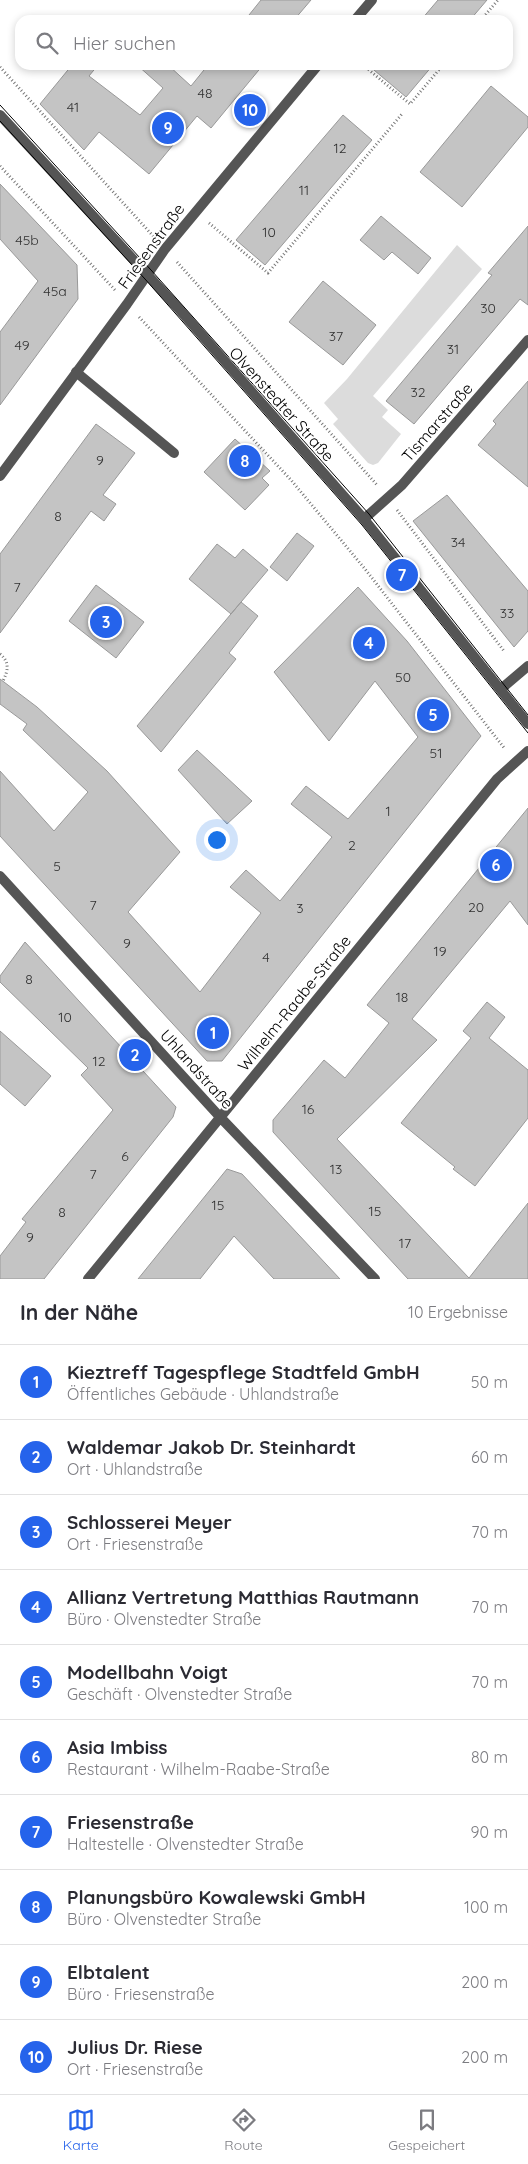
<!DOCTYPE html>
<html lang="de">
<head>
<meta charset="utf-8">
<style>
  :root { --surface:#fff; --page:#f7f7f7; --text:#2b2b33; --muted:#7c7c81; --line:#e1e1e2; --accent:#2563eb }
  body { margin:0; font-family:Quicksand,sans-serif; background:var(--page); color:var(--text) }
  .you { position:absolute; left:216px; top:839px; width:18px; height:18px; margin:-12px; border:4px solid #fff; border-radius:50%; background:#1a73e8; box-shadow:0 0 0 8px #1a73e833 }
  .badge { display:grid; place-items:center; width:32px; height:32px; border-radius:50%; background:var(--accent); color:#fff; font-size:16px; font-weight:700 }
  .pin { position:absolute; translate:-50% -50%; border:2px solid #fff; box-shadow:0 1px 5px #0006 }
  .list { margin:0; padding:0; list-style:none }
  h2 { display:flex; justify-content:space-between; align-items:center; height:65px; margin:0; padding:0 20px; font-size:21px }
  h2 small { font-size:16px; font-weight:400; color:var(--muted) }
  .list li { display:grid; grid-template-columns:32px 1fr auto; gap:15px; align-items:center; box-sizing:border-box; height:75px; padding:0 20px; border-top:1px solid var(--line) }
  .list b { display:block; font-size:19px; white-space:nowrap }
  .list p { margin:0; font-size:16px; white-space:nowrap; color:var(--muted) }
  .list em { font-size:16px; font-style:normal; color:var(--muted) }
  .icon { flex:none; width:28px; height:28px; fill:none; stroke:currentColor; stroke-width:2; stroke-linecap:round; stroke-linejoin:round }
  .map { position:relative; flex:none; width:528px; height:1279px; overflow:hidden }
  .search { position:absolute; background:var(--surface); box-shadow:0 2px 8px #0003; left:15px; right:15px; top:15px; height:55px; display:flex; align-items:center; gap:12px; box-sizing:border-box; padding:0 18px; border-radius:15px; color:var(--muted); font-size:19px }
  .sheet { height:815px; background:var(--surface) }
  nav { display:flex; justify-content:space-around; align-items:center; box-sizing:border-box; height:70px; border-top:1px solid var(--line); background:var(--surface); font-size:14px; color:var(--muted) }
  nav a { display:grid; justify-items:center; gap:2px }
  nav .on { color:var(--accent) }
  .map>svg:first-child { display:block }
  .green { fill:#dcdcdc }
  .building { fill:#c4c4c4; stroke:#999 }
  .lines { fill:none; stroke-linecap:round; stroke-linejoin:round }
  .path { stroke:#777; stroke-width:3; stroke-dasharray:1 2.5; stroke-linecap:butt }
  .service { stroke:#555; stroke-width:10 }
  .minor { stroke:#555; stroke-width:10 }
  .tertiary { stroke:#555; stroke-width:10 }
  .tram { stroke:#000; stroke-width:1 }
  .labels { text-anchor:middle; dominant-baseline:central; stroke-width:4; stroke-linejoin:round; paint-order:stroke }
  .number-label { font-size:14px; fill:#313131 }
  .street-label { font-size:16px; fill:#000; stroke:#fff }
</style>
</head>
<body>
<div class="map">
<svg width="528" height="1279" viewBox="0 0 528 1279">
  <rect width="100%" height="100%" fill="#fff"/>
  <!-- green -->
  <path class="green" d="M 457,245 L 482,269 L 373,396 L 388,410 L 382,417 L 401,434 L 378,463 L 373,465 L 368,463 L 333,424 L 338,419 L 324,403 L 347,379 Z"/>
  <!-- building -->
  <path class="building" d="M 261,0 L 311,0 L 294,20 L 245,20 Z
    M 438,0 L 487,0 L 470,20 L 421,20 Z
    M 72,65 L 98,65 L 89,76 L 140,115 L 163,88 L 137,65 L 168,65 L 191,86 L 208,65 L 263,65 L 211,128 L 197,116 L 149,174 L 99,132 L 84,150 L 40,104 Z
    M 368,65 L 433,65 L 406,97 Z
    M 491,86 L 528,117 L 528,127 L 462,207 L 420,172 Z
    M 343,115 L 372,140 L 265,265 L 236,240 Z
    M 0,184 L 77,265 L 78,299 L 0,405 L 0,332 L 38,281 L 0,239 Z
    M 381,216 L 431,258 L 418,274 L 392,252 L 384,260 L 360,240 Z
    M 528,226 L 528,305 L 520,299 L 414,424 L 386,401 L 492,275 L 488,273 Z
    M 323,281 L 376,325 L 343,365 L 289,322 Z
    M 528,381 L 528,487 L 478,445 L 496,424 L 493,421 Z
    M 96,424 L 135,453 L 103,495 L 116,504 L 104,521 L 91,511 L 0,633 L 0,554 Z
    M 235,439 L 270,471 L 262,478 L 269,485 L 245,510 L 204,472 Z
    M 447,495 L 528,591 L 528,631 L 514,647 L 413,521 Z
    M 297,533 L 314,546 L 287,581 L 270,567 Z
    M 217,544 L 235,558 L 243,549 L 268,570 L 231,614 L 189,579 Z
    M 96,585 L 144,622 L 116,658 L 69,621 Z
    M 358,587 L 407,641 L 481,736 L 222,1061 L 207,1061 L 0,836 L 0,771 L 54,831 L 88,792 L 23,730 L 27,724 L 0,704 L 0,679 L 37,707 L 107,771 L 180,852 L 128,912 L 200,992 L 261,913 L 230,887 L 246,870 L 280,901 L 332,837 L 291,804 L 306,786 L 348,819 L 418,737 L 375,681 L 329,741 L 274,672 Z
    M 241,602 L 258,616 L 229,653 L 236,659 L 161,752 L 137,726 Z
    M 197,750 L 252,801 L 227,824 L 178,770 Z
    M 528,808 L 528,925 L 510,901 L 412,1019 L 437,1040 L 337,1139 L 469,1278 L 528,1203 L 528,1279 L 408,1279 L 273,1132 L 273,1120 L 324,1060 L 345,1078 L 389,1023 L 367,1005 Z
    M 25,942 L 176,1107 L 173,1117 L 44,1279 L 0,1279 L 0,1256 L 26,1222 L 22,1219 L 113,1110 L 81,1075 L 88,1068 L 0,982 L 0,976 Z
    M 487,1002 L 505,1017 L 489,1038 L 528,1070 L 528,1118 L 475,1186 L 453,1169 L 455,1167 L 401,1123 L 471,1038 L 463,1031 Z
    M 0,1031 L 51,1076 L 25,1106 L 0,1084 Z
    M 227,1169 L 242,1174 L 340,1279 L 274,1279 L 234,1236 L 200,1279 L 138,1279 Z"/>
  <g class="lines">
    <!-- path -->
    <path class="path" d="M 481,20 L 498,0
      M 363,65 L 410,104 L 443,65
      M 0,67 L 154,237
      M 0,166 L 115,290
      M 209,223 L 268,273 L 402,114
      M 177,262 L 378,486
      M 139,317 L 291,480 L 365,569 L 505,749
      M 397,510 L 504,651
      M 0,654 C 10,662 8,671 3,681"/>
    <!-- service -->
    <path class="service" d="M 76,372 L 174,453"/>
    <!-- minor -->
    <path class="minor" d="M 355,20 L 372,0
      M 0,476 L 127,304 L 165,249 L 318,65
      M 364,519 L 402,485 L 528,340
      M 501,689 L 528,666
      M 0,876 L 220,1117 L 375,1279
      M 88,1279 L 497,779 L 528,751"/>
    <!-- tertiary -->
    <path class="tertiary" d="M 0,115 L 178,308 L 364,519 L 528,724"/>
    <!-- tram -->
    <path class="tram" d="M 0,105 L 151,270 L 369,514 L 528,715
      M 0,121 L 145,279 L 362,525 L 528,733"/>
  </g>
  <g class="labels">
    <!-- number labels -->
    <g class="number-label">
      <text x="205" y="93">48</text>
      <text x="73" y="107">41</text>
      <text x="340" y="148">12</text>
      <text x="304" y="190">11</text>
      <text x="269" y="232">10</text>
      <text x="27" y="240">45b</text>
      <text x="55" y="291">45a</text>
      <text x="488" y="308">30</text>
      <text x="336" y="336">37</text>
      <text x="22" y="345">49</text>
      <text x="453" y="349">31</text>
      <text x="418" y="392">32</text>
      <text x="100" y="460">9</text>
      <text x="58" y="516">8</text>
      <text x="458" y="542">34</text>
      <text x="17" y="587">7</text>
      <text x="507" y="613">33</text>
      <text x="403" y="677">50</text>
      <text x="436" y="753">51</text>
      <text x="388" y="811">1</text>
      <text x="352" y="845">2</text>
      <text x="57" y="866">5</text>
      <text x="93" y="905">7</text>
      <text x="476" y="907">20</text>
      <text x="300" y="908">3</text>
      <text x="127" y="943">9</text>
      <text x="440" y="951">19</text>
      <text x="266" y="957">4</text>
      <text x="29" y="979">8</text>
      <text x="402" y="997">18</text>
      <text x="65" y="1017">10</text>
      <text x="99" y="1061">12</text>
      <text x="308" y="1109">16</text>
      <text x="125" y="1156">6</text>
      <text x="336" y="1169">13</text>
      <text x="93" y="1174">7</text>
      <text x="218" y="1205">15</text>
      <text x="375" y="1211">15</text>
      <text x="62" y="1212">8</text>
      <text x="30" y="1237">9</text>
      <text x="405" y="1243">17</text>
    </g>
    <!-- street labels -->
    <g class="street-label">
      <text transform="translate(151 246) rotate(-54)">Friesenstraße</text>
      <text transform="translate(282 404) rotate(48)">Olvenstedter Straße</text>
      <text transform="translate(437 422) rotate(-49)">Tismarstraße</text>
      <text transform="translate(294 1003) rotate(-51)">Wilhelm-Raabe-Straße</text>
      <text transform="translate(197 1069) rotate(48)">Uhlandstraße</text>
    </g>
  </g>
</svg>
<div class="you"></div>
<div class="pin badge" style="left:213px;top:1033px">1</div>
<div class="pin badge" style="left:135px;top:1055px">2</div>
<div class="pin badge" style="left:106px;top:622px">3</div>
<div class="pin badge" style="left:369px;top:643px">4</div>
<div class="pin badge" style="left:433px;top:715px">5</div>
<div class="pin badge" style="left:496px;top:865px">6</div>
<div class="pin badge" style="left:402px;top:575px">7</div>
<div class="pin badge" style="left:245px;top:461px">8</div>
<div class="pin badge" style="left:168px;top:128px">9</div>
<div class="pin badge" style="left:250px;top:110px">10</div>
<div class="search"><svg class="icon" aria-label="search" viewBox="0 0 24 24"><circle cx="10" cy="10" r="6"/><path d="M15 15l6 6"/></svg>Hier suchen</div>
</div>
<section class="sheet">
<h2>In der Nähe<small>10 Ergebnisse</small></h2>
<ul class="list">
<li><span class="badge">1</span><div><b>Kieztreff Tagespflege Stadtfeld GmbH</b><p>Öffentliches Gebäude · Uhlandstraße</p></div><em>50 m</em></li>
<li><span class="badge">2</span><div><b>Waldemar Jakob Dr. Steinhardt</b><p>Ort · Uhlandstraße</p></div><em>60 m</em></li>
<li><span class="badge">3</span><div><b>Schlosserei Meyer</b><p>Ort · Friesenstraße</p></div><em>70 m</em></li>
<li><span class="badge">4</span><div><b>Allianz Vertretung Matthias Rautmann</b><p>Büro · Olvenstedter Straße</p></div><em>70 m</em></li>
<li><span class="badge">5</span><div><b>Modellbahn Voigt</b><p>Geschäft · Olvenstedter Straße</p></div><em>70 m</em></li>
<li><span class="badge">6</span><div><b>Asia Imbiss</b><p>Restaurant · Wilhelm-Raabe-Straße</p></div><em>80 m</em></li>
<li><span class="badge">7</span><div><b>Friesenstraße</b><p>Haltestelle · Olvenstedter Straße</p></div><em>90 m</em></li>
<li><span class="badge">8</span><div><b>Planungsbüro Kowalewski GmbH</b><p>Büro · Olvenstedter Straße</p></div><em>100 m</em></li>
<li><span class="badge">9</span><div><b>Elbtalent</b><p>Büro · Friesenstraße</p></div><em>200 m</em></li>
<li><span class="badge">10</span><div><b>Julius Dr. Riese</b><p>Ort · Friesenstraße</p></div><em>200 m</em></li>
</ul>
</section>
<nav>
<a class="on"><svg class="icon" aria-label="map" viewBox="0 0 24 24"><path d="M3 6l6-2 6 2 6-2v14l-6 2-6-2-6 2zM9 4v14M15 6v14"/></svg>Karte</a>
<a><svg class="icon" aria-label="directions" viewBox="0 0 24 24"><path d="M12 3l9 9-9 9-9-9zM9 14v-3h6M13 9l2 2-2 2"/></svg>Route</a>
<a><svg class="icon" aria-label="saved" viewBox="0 0 24 24"><path d="M7 4h10v16l-5-4-5 4z"/></svg>Gespeichert</a>
</nav>
</body>
</html>
